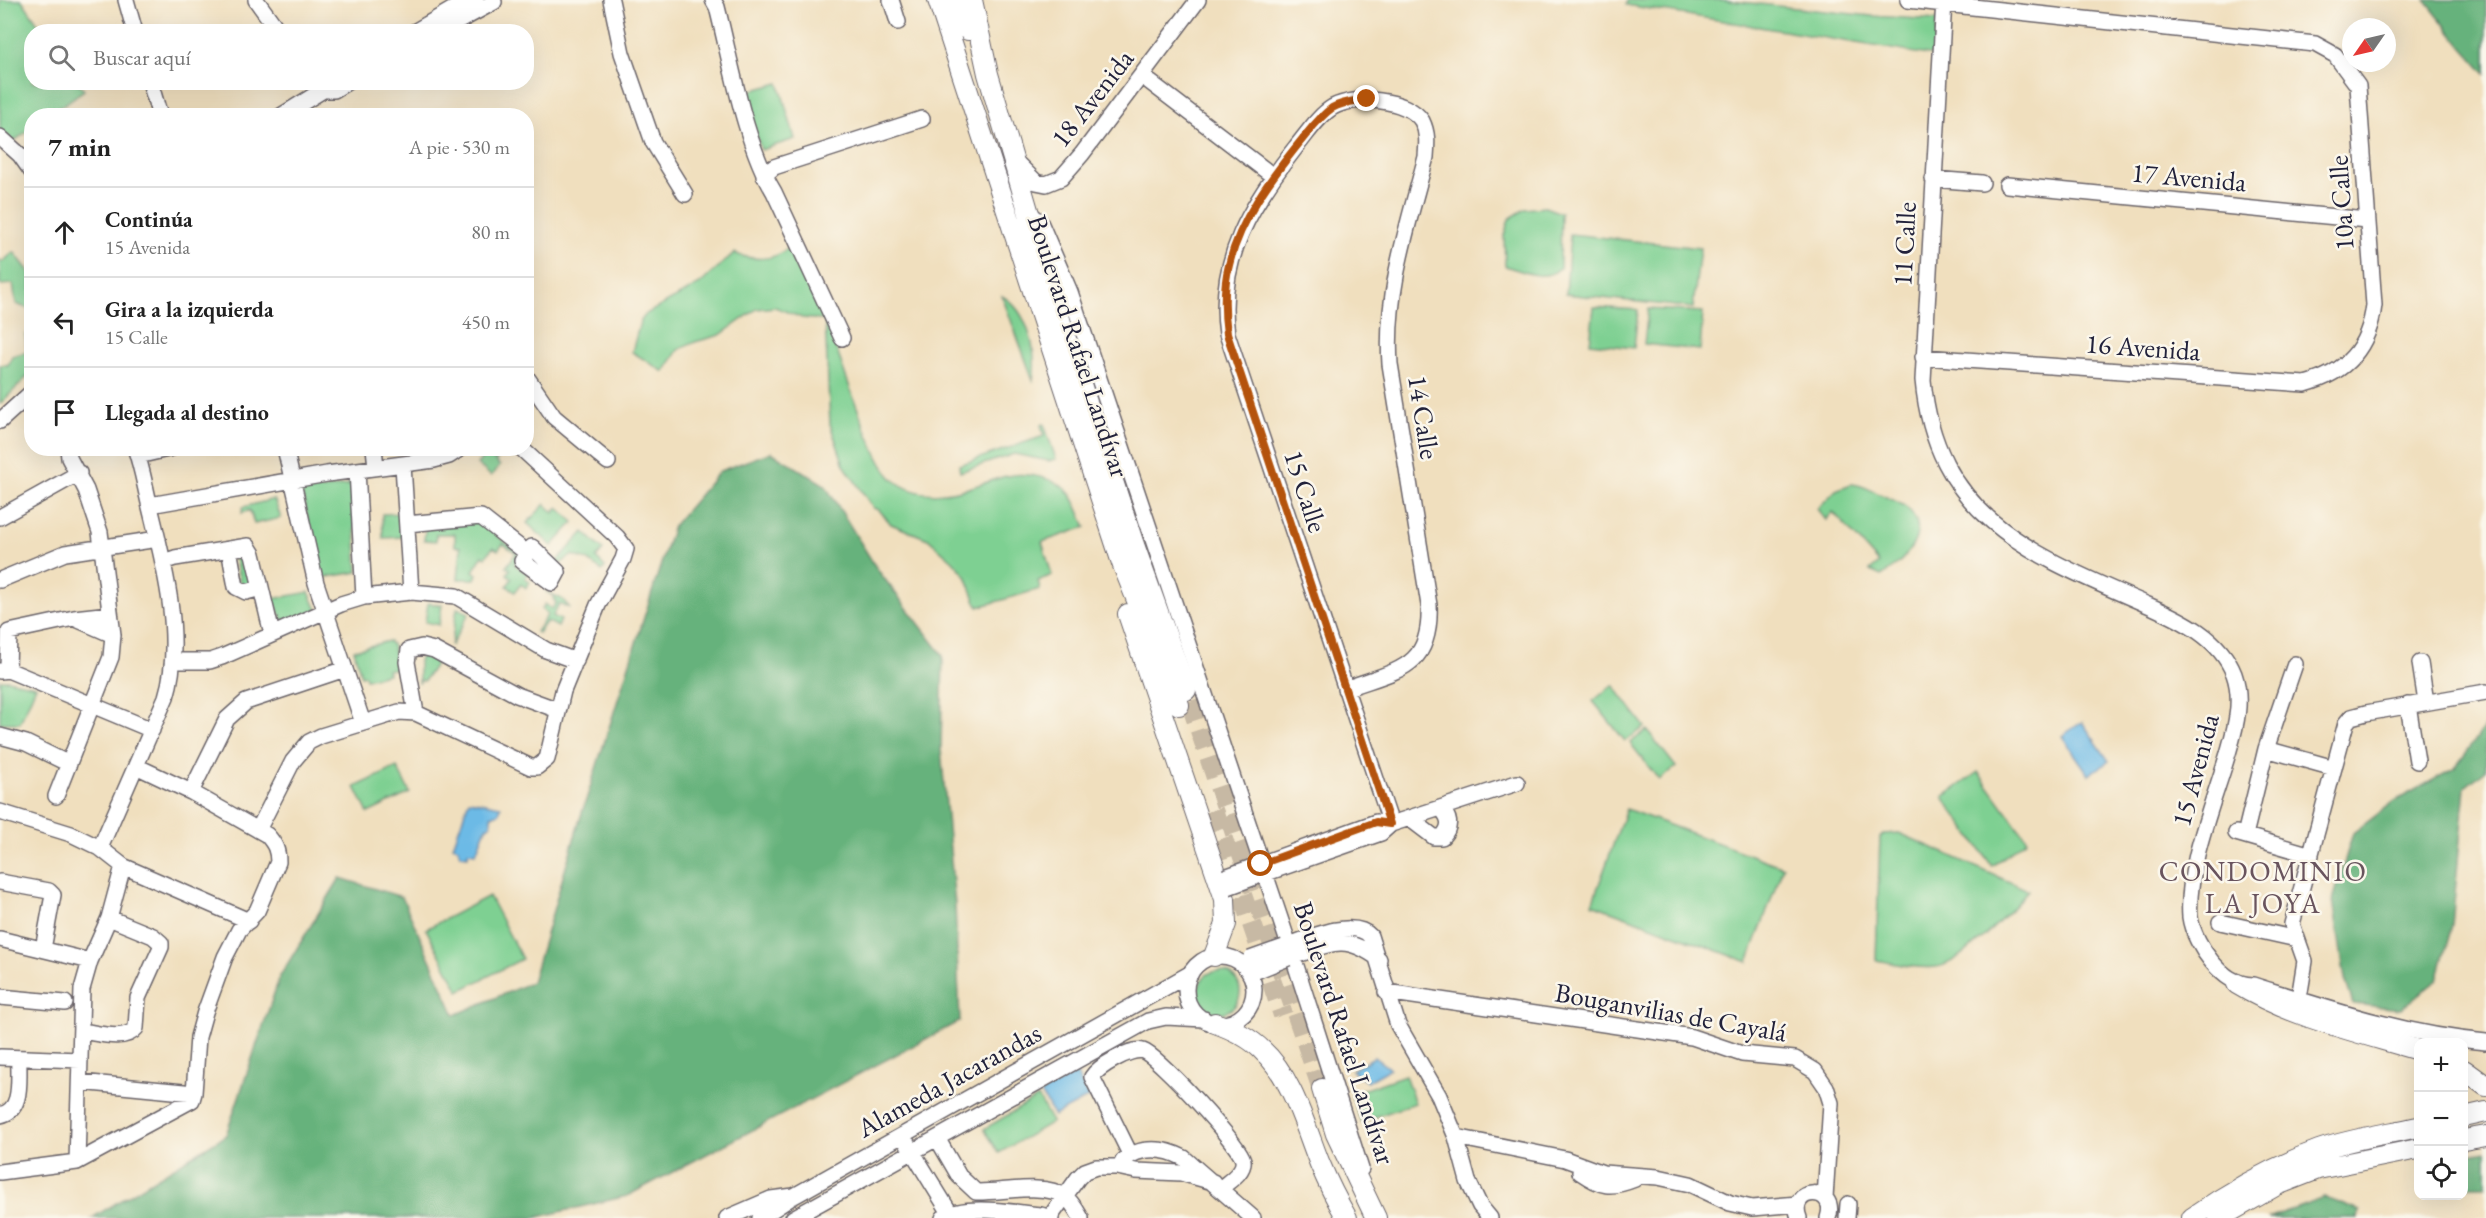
<!DOCTYPE html>
<html lang="es">
<head>
<meta charset="utf-8">
<style>
  :root { --surface:#fff; --page:#f2f2f2; --text:#222; --muted:#767676; --line:#e0e0e0 }
  body { margin:0; font-family:"EB Garamond",serif; background:var(--page); color:var(--text) }
  .controls { position:absolute; right:18px; bottom:18px; display:grid; overflow:hidden; border-radius:12px; box-shadow:0 6px 24px #0002 }
  .controls button { width:54px; height:54px; display:grid; place-items:center; padding:0; border:0; border-bottom:2px solid var(--line); background:var(--surface); color:var(--text); font:30px sans-serif }
  .compass { position:absolute; left:2342px; top:18px; width:54px; height:54px; border-radius:50%; background:var(--surface); box-shadow:0 6px 24px #0002; rotate:236deg }
  .stop { position:absolute; width:18px; height:18px; margin:-14px; border:4px solid #b45309; border-radius:50%; background:#fff }
  .stop.end { background:#b45309; border-color:#fff; box-shadow:0 2px 6px #0008 }
  .list { margin:0; padding:0; list-style:none }
  h2 { display:flex; justify-content:space-between; align-items:center; height:78px; margin:0; padding:0 24px; font-size:26px }
  h2 small { font-size:20px; font-weight:400; color:var(--muted) }
  .list li { display:grid; grid-template-columns:39px 1fr auto; gap:18px; align-items:center; box-sizing:border-box; height:90px; padding:0 24px; border-top:2px solid var(--line) }
  .list b { display:block; font-size:22px; white-space:nowrap }
  .list p { margin:0; font-size:20px; white-space:nowrap; color:var(--muted) }
  .list em { font-size:20px; font-style:normal; color:var(--muted) }
  .icon { flex:none; width:33px; height:33px; fill:none; stroke:currentColor; stroke-width:2; stroke-linecap:round; stroke-linejoin:round }
  .map { position:relative; flex:none; width:2486px; height:1218px; overflow:hidden }
  .search { position:absolute; background:var(--surface); box-shadow:0 6px 24px #0002; left:24px; top:24px; width:510px; height:66px; display:flex; align-items:center; gap:15px; box-sizing:border-box; padding:0 21px; border-radius:24px; color:var(--muted); font-size:22px }
  .panel { position:absolute; background:var(--surface); box-shadow:0 6px 24px #0002; left:24px; top:108px; width:510px; height:348px; border-radius:24px }
  .map>svg:first-child { display:block }
  .green { fill:#7ed092; stroke:#507966; stroke-width:1.5 }
  .forest { fill:#66b27c; stroke:#446a5c; stroke-width:1.5 }
  .water { fill:#6cbae6; stroke:#476e90; stroke-width:1.5 }
  .lines { fill:none; stroke-linecap:round; stroke-linejoin:round }
  .major-tunnel { stroke:#c7b9a4; stroke-width:20; stroke-dasharray:20 10; stroke-linecap:butt }
  .minor-casing { stroke:#6a6469; stroke-width:18 }
  .major-casing { stroke:#6a6469; stroke-width:22 }
  .minor { stroke:#fff; stroke-width:15 }
  .major { stroke:#fff; stroke-width:20 }
  .minor-bridge-casing { stroke:#6a6469; stroke-width:18; stroke-linecap:butt }
  .minor-bridge { stroke:#fff; stroke-width:15 }
  .route { stroke:#b45309; stroke-width:8 }
  .labels { text-anchor:middle; dominant-baseline:central; stroke-width:5; stroke-linejoin:round; paint-order:stroke }
  .street-label { font-size:27px; fill:#22223b; stroke:#fbf7ec }
  .neighbourhood-label { font-size:28px; letter-spacing:1.5px; fill:#69545e; stroke:#fbf7ec }
</style>
</head>
<body>
<div class="map">
<svg width="2486" height="1218" viewBox="0 0 2486 1218">
  <rect width="100%" height="100%" fill="#fbf7ec"/>
  <filter id="ink" filterUnits="userSpaceOnUse"><feTurbulence type="fractalNoise" baseFrequency=".0167" numOctaves="2"/><feDisplacementMap in="SourceGraphic" scale="12" xChannelSelector="R" yChannelSelector="G"/><feConvolveMatrix kernelMatrix="1 2 1 2 8 2 1 2 1" color-interpolation-filters="sRGB"/></filter>
  <filter id="wash" filterUnits="userSpaceOnUse"><feTurbulence type="fractalNoise" baseFrequency=".008" numOctaves="4" result="noise"/><feDisplacementMap in="SourceGraphic" scale="24" xChannelSelector="R" yChannelSelector="G"/><feGaussianBlur stdDeviation="1.35" result="paint"/><feColorMatrix in="noise" values="0 0 0 0 0 0 0 0 0 0 0 0 0 0 0 0 0 1.4 0 .05"/><feComposite in="paint" operator="in"/></filter>
  <g filter="url(#wash)">
    <rect width="100%" height="100%" fill="#f0dfbe"/>
    <!-- green -->
    <path class="green" d="M 0,0 L 22,0 L 43,31 L 32,32 L 32,82 L 78,83 L 84,90 L 49,115 L 32,116 L 31,129 L 10,144 L 0,131 Z
      M 1627,0 L 1722,0 L 1872,16 L 1937,20 L 1934,56 L 1626,5 Z
      M 779,83 L 795,139 L 761,150 L 743,93 Z
      M 1545,207 L 1561,213 L 1560,268 C 1545,283 1523,271 1505,266 L 1504,235 L 1509,219 L 1525,209 Z
      M 1570,234 L 1700,248 L 1693,308 L 1566,294 Z
      M 788,248 C 801,272 815,296 826,321 C 840,355 871,461 894,480 C 920,501 953,494 981,484 C 989,482 999,477 1007,476 C 1027,472 1057,477 1070,494 C 1077,504 1081,516 1086,527 L 1042,542 L 1052,575 L 1038,581 L 1040,589 L 978,607 L 966,576 L 953,561 L 928,539 L 891,524 L 879,510 L 873,508 L 844,465 L 830,424 L 825,320 L 802,318 L 775,307 L 757,309 L 720,335 L 695,342 L 678,350 L 664,372 L 632,352 L 640,322 L 646,314 L 700,284 L 734,253 C 752,261 774,261 788,248 Z
      M 14,252 L 31,274 L 31,310 L 16,304 L 13,284 L 0,285 L 0,260 L 2,262 Z
      M 1002,296 C 1028,310 1038,353 1033,380 Z
      M 1594,307 L 1638,310 L 1634,348 L 1590,343 Z
      M 1648,309 L 1703,312 L 1700,350 L 1644,344 Z
      M 25,334 L 31,338 L 31,373 L 0,404 L 0,365 L 8,365 L 12,356 L 27,352 Z
      M 1044,424 L 1056,459 L 1049,461 L 1014,454 L 960,472 L 959,465 L 1044,436 L 1041,425 Z
      M 504,449 L 509,449 L 495,461 L 500,466 L 491,476 L 477,464 L 486,454 L 494,460 Z
      M 349,480 L 352,480 L 358,572 L 321,578 L 301,489 L 307,488 L 308,491 L 349,485 Z
      M 1851,484 C 1862,484 1872,491 1882,495 C 1890,499 1900,502 1907,508 C 1934,532 1902,564 1881,576 L 1870,571 L 1879,563 L 1833,512 L 1826,520 L 1817,509 L 1836,490 Z
      M 274,499 L 281,518 L 254,524 L 250,510 L 242,513 L 243,507 Z
      M 545,504 L 554,513 L 558,508 L 574,522 L 552,546 L 527,523 Z
      M 404,513 L 405,537 L 383,538 L 382,514 Z
      M 477,520 L 517,551 L 520,557 L 514,564 L 528,574 L 525,578 L 530,582 L 526,588 L 521,584 L 515,592 L 507,586 L 512,578 L 507,574 L 510,569 L 506,567 L 516,553 L 503,544 L 498,550 L 493,547 L 486,557 L 483,555 L 473,571 L 477,574 L 475,579 L 458,579 L 461,547 L 455,546 L 455,534 L 436,534 L 436,541 L 424,540 L 426,524 Z
      M 584,532 L 603,550 L 596,558 L 605,567 L 602,571 L 587,560 L 573,555 L 560,564 L 556,562 Z
      M 247,554 L 255,586 L 241,587 L 234,555 Z
      M 545,591 L 562,599 L 570,608 L 559,604 L 553,616 L 561,620 L 558,627 L 547,621 L 538,633 L 536,632 L 548,614 L 542,609 L 545,604 L 552,609 L 556,602 L 553,599 L 554,597 Z
      M 309,592 L 317,610 L 285,625 L 272,599 Z
      M 428,603 L 442,605 L 439,625 L 425,622 Z
      M 457,608 L 469,613 L 451,646 Z
      M 389,641 L 390,644 L 392,644 L 398,668 L 387,670 L 388,674 L 366,679 L 365,675 L 361,676 L 354,650 Z
      M 424,653 L 438,660 L 424,681 L 421,680 L 419,684 L 419,660 Z
      M 0,680 L 8,680 L 36,686 L 20,723 L 0,723 Z
      M 1613,685 L 1645,727 L 1625,741 L 1593,701 Z
      M 1647,730 L 1676,767 L 1659,780 L 1630,743 Z
      M 397,767 L 410,793 L 368,813 L 355,787 Z
      M 1978,772 L 2027,840 L 1992,866 L 1943,797 Z
      M 1626,809 L 1783,867 L 1748,962 L 1592,904 Z
      M 1899,833 L 2028,890 C 2011,911 1966,959 1941,966 C 1924,971 1893,963 1876,960 L 1880,837 L 1884,834 Z
      M 489,896 L 522,959 L 459,991 L 426,929 Z
      M1198 992a21 21 0 1 1 42 0a21 21 0 1 1-42 0Z
      M 1405,1075 L 1415,1103 L 1361,1122 L 1351,1094 Z
      M 1038,1097 L 1052,1122 L 999,1153 L 984,1129 Z"/>
    <!-- forest -->
    <path class="forest" d="M 2425,0 L 2486,0 L 2486,74 L 2463,48 Z
      M 771,452 L 825,485 L 877,569 L 943,655 L 941,749 L 955,905 L 960,1021 L 627,1196 L 534,1218 L 92,1218 L 226,1135 L 280,976 L 340,878 L 402,897 L 455,1015 L 532,982 L 580,819 L 673,526 L 720,471 Z
      M 2486,725 L 2486,770 L 2465,787 L 2452,925 L 2437,980 L 2401,1009 L 2353,1004 L 2345,979 L 2333,900 L 2353,833 L 2395,801 L 2455,768 Z
      M 2486,1151 L 2486,1186 L 2464,1186 L 2464,1155 Z
      M 2325,1198 L 2360,1211 L 2358,1218 L 2268,1218 Z"/>
    <!-- water -->
    <path class="water" d="M 2082,722 L 2109,761 L 2089,775 L 2062,736 Z
      M 469,800 L 501,806 L 499,813 L 491,816 L 491,824 L 486,828 L 476,853 L 468,852 L 468,856 L 460,855 L 458,848 L 453,846 Z
      M 1374,1057 L 1390,1069 L 1367,1082 L 1352,1070 Z
      M 1076,1073 L 1089,1097 L 1054,1116 L 1041,1093 Z"/>
  </g>
  <g filter="url(#ink)">
    <g class="lines">
      <!-- major-tunnel -->
      <path class="major-tunnel" d="M 1190,701 L 1322,1089
        M 1213,810 L 1283,1015"/>
      <!-- minor casing -->
      <g class="minor-casing">
        <path id="minor" d="M 126,0 L 135,32
          M 256,0 L 279,32
          M 611,0 L 622,53 L 653,142 L 685,194
          M 713,0 L 717,7 C 731,62 745,145 774,192 L 842,338
          M 891,0 L 898,22
          M 1908,0 L 2315,44 L 2335,55 L 2358,86 L 2374,305 C 2369,348 2346,373 2305,384 L 1923,357
          M 1944,0 L 1923,380 C 1936,520 2036,556 2148,605 C 2182,620 2220,638 2234,674 C 2243,699 2236,726 2229,750 C 2215,799 2186,867 2190,917 C 2192,932 2202,950 2212,962 C 2224,976 2234,984 2253,985 C 2329,1009 2405,1035 2486,1042
          M 414,32 L 455,8 L 476,0
          M 439,32 L 494,2
          M 1142,76 L 1273,176
          M 150,82 L 160,116
          M 323,90 L 334,90 L 347,82
          M 281,116 L 323,90 L 329,82
          M 0,137 L 20,155 L 32,172
          M 1017,163 L 1036,182 L 1046,184 L 1061,178 L 1082,154 L 1198,0
          M 764,176 L 774,167 L 922,119
          M 1933,179 L 1982,183
          M 2007,185 L 2367,220
          M 1032,215 L 1040,222 L 1070,292 L 1296,966 L 1361,1169
          M 526,376 L 554,417 L 608,462
          M 0,421 L 32,392
          M 285,448 L 316,583 L 363,723
          M 374,448 L 376,467
          M 138,456 L 172,448
          M 403,465 L 411,592
          M 357,470 L 364,597
          M 150,505 L 327,474 L 434,460 L 449,456 L 461,448
          M 0,517 L 79,473
          M 407,524 L 481,517 L 527,553 L 522,561 L 552,583 L 558,572 L 532,547 L 527,553
          M 229,549 L 236,587 L 246,592 L 261,588
          M 163,562 L 175,558 L 248,546 L 253,554 L 272,634
          M 0,580 L 65,553 L 158,539
          M 74,618 L 113,635
          M 174,661 L 210,661 L 222,657 L 341,604 L 364,597 L 411,592 L 456,596 L 546,650 L 576,661
          M 2420,663 L 2426,702
          M 2295,664 L 2266,749 L 2334,768
          M 8,670 L 9,632 L 74,618 L 110,614
          M 0,671 L 8,670 L 152,730
          M 1345,689 C 1396,670 1432,670 1429,605 L 1390,364 C 1385,292 1408,226 1426,157 C 1427,144 1428,133 1422,121 C 1407,98 1355,95 1333,107 C 1318,116 1307,134 1296,147 C 1252,203 1216,260 1227,334 L 1391,824
          M 2408,705 L 2417,761
          M 416,713 L 407,662 L 409,650 L 422,647 L 434,650 L 517,695 L 558,710
          M 0,736 L 26,743 L 69,764
          M 191,792 L 227,719 L 246,702 L 345,669
          M 56,796 L 111,657 L 113,635 L 100,532 L 86,490 L 69,458 L 68,448
          M 0,812 L 71,834 L 100,848 L 123,866 L 249,921
          M 1409,818 L 1434,837 L 1442,837 C 1452,826 1450,817 1440,808
          M 258,830 L 293,761 L 309,742 L 321,736 L 399,712 L 416,713 L 531,767 L 537,767 L 547,759 L 563,691 L 598,605 L 623,559 L 626,549 L 617,537 L 521,448
          M 2236,833 L 2311,855
          M 2245,835 L 2266,749
          M 100,848 L 166,697 C 184,639 164,564 150,507 C 145,487 142,467 135,448
          M 1255,866 L 1376,822 L 1391,824 L 1517,783
          M 1258,876 L 1381,833 L 1391,824
          M 0,882 L 49,891 L 53,895 L 43,949
          M 2220,922 L 2297,939
          M 0,939 L 90,961
          M 1284,947 C 1304,940 1353,917 1370,936 L 1398,1025 L 1439,1096 L 1456,1137 L 1468,1181 L 1480,1206 L 1490,1218
          M1186 990a34 34 0 1 1 68 0a34 34 0 1 1-68 0Z
          M 1288,958 C 1328,946 1341,931 1379,959
          M 1386,992 L 1692,1037 L 1742,1054 L 1795,1059 L 1815,1071 L 1826,1087 L 1831,1103 L 1825,1198
          M 0,997 L 65,1003
          M 2296,1000 L 2300,992 L 2305,961 L 2292,924 L 2346,723 L 2351,717 L 2366,713 L 2486,692
          M 82,1031 C 98,1033 125,1042 136,1028 L 138,998 L 161,947 L 161,943 L 153,936 L 109,918
          M 0,1057 L 80,1060
          M 80,1082 L 194,1093
          M 0,1115 C 24,1111 18,1077 19,1059
          M 1456,1137 L 1565,1159 L 1603,1173 L 1658,1177 L 1690,1184 L 1730,1203 L 1752,1208 L 1798,1204
          M 937,1138 L 959,1176 L 976,1192 C 1000,1193 1044,1182 1064,1196 C 1071,1200 1077,1211 1081,1218
          M 907,1143 L 950,1213
          M 1130,1154 L 1092,1077 C 1098,1067 1131,1047 1143,1051 C 1158,1056 1240,1145 1243,1160 C 1245,1172 1229,1181 1221,1188
          M 1123,1161 C 1140,1145 1165,1148 1184,1158 L 1253,1218
          M 77,1162 L 82,989 L 90,961 L 109,918 L 123,866
          M 0,1172 L 77,1162 L 192,1100 L 194,1093 L 198,1037 L 205,1012 L 225,957 L 239,930 L 257,911 L 278,862 C 278,850 275,844 267,835 L 191,792 L 136,766
          M 1580,1172 C 1602,1187 1610,1189 1635,1179
          M 1050,1217 L 1078,1178 L 1085,1171 L 1096,1167 L 1117,1167 L 1136,1171 L 1181,1173 L 1213,1182
          M 727,1218 L 771,1199 L 794,1196 L 1191,973
          M 760,1218 L 789,1199
          M 793,1218 L 1148,1021 L 1166,1017 L 1204,1019
          M 943,1218 C 963,1203 1017,1213 1041,1215 L 1051,1218
          M 1799,1218 C 1787,1186 1839,1185 1828,1218
          M 1847,1218 L 1848,1204"/>
      </g>
      <!-- major casing -->
      <g class="major-casing">
        <path id="major" d="M 938,0 L 1122,563 L 1179,705
          M 958,0 L 968,30
          M 972,0 L 988,74 L 1064,333 L 1134,545 L 1186,690
          M 1128,614 L 1225,899 L 1226,924 L 1214,956
          M 2237,984 C 2291,1017 2358,1032 2418,1050
          M 1215,1023 C 1232,1029 1249,1037 1262,1050 C 1293,1078 1305,1127 1320,1164 C 1328,1183 1337,1201 1347,1218
          M 2464,1070 L 2486,1086
          M 1322,1089 L 1336,1134 L 1376,1218
          M 2464,1117 L 2486,1112
          M 2464,1140 L 2486,1136
          M 2192,1218 C 2232,1190 2273,1167 2319,1150 C 2350,1139 2386,1134 2418,1127
          M 2219,1218 L 2277,1185 L 2318,1169 L 2418,1149"/>
      </g>
      <!-- minor -->
      <use href="#minor" class="minor"/>
      <!-- major -->
      <use href="#major" class="major"/>
      <!-- minor-bridge casing -->
      <g class="minor-bridge-casing">
        <path id="minor-bridge" d="M 1225,877 L 1255,866
          M 1228,887 L 1258,876
          M 1250,959 L 1284,947
          M 1256,971 L 1288,958"/>
      </g>
      <!-- minor-bridge -->
      <use href="#minor-bridge" class="minor-bridge"/>
    </g>
  </g>
  <g class="lines" filter="url(#ink)">
    <!-- route -->
    <path class="route" d="M 1261,864 L 1376,822 L 1390,824 L 1227,334 C 1224,311 1223,288 1229,265 C 1240,219 1271,178 1300,142 C 1310,130 1319,117 1332,108 C 1342,102 1355,101 1367,99"/>
  </g>
  <g class="labels">
    <!-- street labels -->
    <g class="street-label">
      <text transform="translate(1092 98) rotate(-52)">18 Avenida</text>
      <text transform="translate(2189 177) rotate(5)">17 Avenida</text>
      <text transform="translate(2341 203) rotate(-94)">10a Calle</text>
      <text transform="translate(1904 244) rotate(-87)">11 Calle</text>
      <text transform="translate(1079 346) rotate(72)">Boulevard Rafael Landívar</text>
      <text transform="translate(2143 347) rotate(4)">16 Avenida</text>
      <text transform="translate(1424 417) rotate(81)">14 Calle</text>
      <text transform="translate(1306 491) rotate(72)">15 Calle</text>
      <text transform="translate(2195 770) rotate(-75)">15 Avenida</text>
      <text transform="translate(1671 1012) rotate(10)">Bouganvilias de Cayalá</text>
      <text transform="translate(1345 1033) rotate(72)">Boulevard Rafael Landívar</text>
      <text transform="translate(949 1080) rotate(-29)">Alameda Jacarandas</text>
    </g>
    <!-- neighbourhood labels -->
    <g class="neighbourhood-label">
      <text x="2263" y="871">CONDOMINIO<tspan x="2263" dy="32">LA JOYA</tspan></text>
    </g>
  </g>
</svg>
<div class="controls">
<button>+</button>
<button>−</button>
<button><svg class="icon" aria-label="locate" viewBox="0 0 24 24"><circle cx="12" cy="12" r="6"/><path d="M12 2v4M12 18v4M2 12h4M18 12h4"/></svg></button>
</div>
<svg class="compass" viewBox="-18 -18 36 36"><path d="M0-13l5 13h-10z" fill="#e53935"/><path d="M0 13l5-13h-10z" fill="#767676"/></svg>
<div class="stop" style="left:1261px;top:864px"></div>
<div class="stop end" style="left:1367px;top:99px"></div>
<div class="search"><svg class="icon" aria-label="search" viewBox="0 0 24 24"><circle cx="10" cy="10" r="6"/><path d="M15 15l6 6"/></svg>Buscar aquí</div>
<section class="panel">
<h2>7 min<small>A pie · 530 m</small></h2>
<ul class="list">
<li><svg class="icon" aria-label="ahead" viewBox="0 0 24 24"><path d="M12 20V5M6 11l6-6 6 6"/></svg><div><b>Continúa</b><p>15 Avenida</p></div><em>80 m</em></li>
<li><svg class="icon" aria-label="left" viewBox="0 0 24 24"><path d="M17 20v-9H6M10 6l-5 5 5 5"/></svg><div><b>Gira a la izquierda</b><p>15 Calle</p></div><em>450 m</em></li>
<li><svg class="icon" aria-label="arrive" viewBox="0 0 24 24"><path d="M6 21V4h12l-3 4 3 4H6"/></svg><div><b>Llegada al destino</b></div></li>
</ul>
</section>
</div>
</body>
</html>
